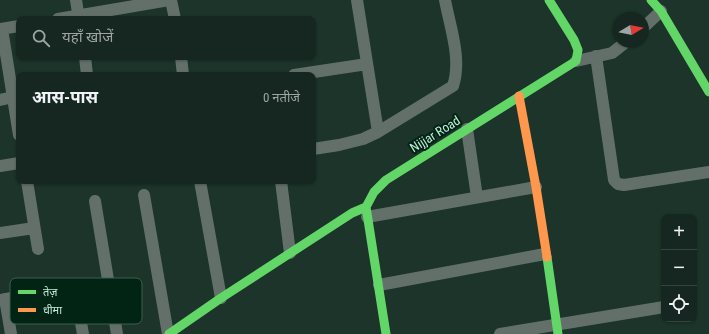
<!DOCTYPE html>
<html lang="hi">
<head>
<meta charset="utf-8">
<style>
  :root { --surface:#152720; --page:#22332d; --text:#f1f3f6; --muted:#9da5a5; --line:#34443e }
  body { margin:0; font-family:"Roboto Condensed","Noto Sans Devanagari",sans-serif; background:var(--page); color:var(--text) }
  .controls { position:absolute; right:12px; bottom:12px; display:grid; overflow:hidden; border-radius:8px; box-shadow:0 1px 3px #0004 }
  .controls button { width:36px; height:36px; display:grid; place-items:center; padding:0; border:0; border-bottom:1px solid var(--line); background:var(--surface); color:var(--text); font:20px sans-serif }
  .compass { position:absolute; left:613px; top:12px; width:36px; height:36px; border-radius:50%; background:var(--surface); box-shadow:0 1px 3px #0004; rotate:80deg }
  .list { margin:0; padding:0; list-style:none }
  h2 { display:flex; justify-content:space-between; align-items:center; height:52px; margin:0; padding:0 16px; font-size:17px }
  h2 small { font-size:13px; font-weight:400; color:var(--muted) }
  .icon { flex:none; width:22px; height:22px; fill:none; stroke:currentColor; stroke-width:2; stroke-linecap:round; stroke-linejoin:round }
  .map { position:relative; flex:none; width:709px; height:334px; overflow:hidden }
  .search { position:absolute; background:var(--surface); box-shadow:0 1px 3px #0004; left:16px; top:16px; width:300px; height:44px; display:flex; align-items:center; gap:10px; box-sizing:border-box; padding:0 14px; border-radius:8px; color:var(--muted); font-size:15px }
  .panel { position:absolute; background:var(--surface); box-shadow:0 1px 3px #0004; left:16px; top:72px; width:300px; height:112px; border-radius:8px }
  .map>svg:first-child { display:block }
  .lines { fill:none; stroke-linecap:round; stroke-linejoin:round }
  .street { stroke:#63706a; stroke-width:12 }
  .fast { stroke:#63d668; stroke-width:9 }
  .slow { stroke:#ff974d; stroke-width:9 }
  .labels { text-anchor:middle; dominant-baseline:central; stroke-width:4; stroke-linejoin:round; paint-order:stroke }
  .street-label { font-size:13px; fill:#c4ecd6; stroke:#012415 }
  .key { fill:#012415; stroke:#3c604f; stroke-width:1 }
  .key-label { font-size:11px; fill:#c4ecd6 }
</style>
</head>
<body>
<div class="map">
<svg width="709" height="334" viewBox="0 0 709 334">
  <rect width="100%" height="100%" fill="#1c342a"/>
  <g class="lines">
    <!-- street -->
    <path class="street" d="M 76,0 L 79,19
      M 171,0 L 175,19
      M 357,0 L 378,132
      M 58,19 L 169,0
      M 643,28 L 661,11
      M 0,29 L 19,26
      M 2,29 L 19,135
      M 596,56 L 614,180 L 618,184 L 624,185 L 709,172
      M 85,57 L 87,75
      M 181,57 L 183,75
      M 576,61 L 612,53 L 626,42
      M 294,75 L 367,64
      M 0,100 L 13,97
      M 467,129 L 477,197
      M 313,149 L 339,145 L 363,139 L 378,132 L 453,86 C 462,59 450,27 445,0
      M 0,166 L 19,163
      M 27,181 L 38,249
      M 200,181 L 221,298
      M 281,181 L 290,253
      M 144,195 L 168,334
      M 95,201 L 117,334
      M 367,217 L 536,187
      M 0,233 L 34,228
      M 379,285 L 545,254
      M 5,299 L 11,334
      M 0,300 L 27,295
      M 46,301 L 71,296 L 75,296 L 77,300 L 83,334
      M 500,334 L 664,307"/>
    <!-- fast -->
    <path class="fast" d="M 651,0 L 661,11 L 709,92
      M 547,257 L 558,334
      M 169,334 L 221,298 L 352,213 L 366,207
      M 386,334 L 366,207 L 374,192 L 386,180 L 576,61 L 578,50 L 574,40 L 549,0"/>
    <!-- slow -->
    <path class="slow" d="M 519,96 L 536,187 L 547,257"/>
  </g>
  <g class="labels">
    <!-- street labels -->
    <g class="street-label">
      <text transform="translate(435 134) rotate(-32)">Nijjar Road</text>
    </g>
  </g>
  <!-- legend -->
  <rect x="10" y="278" width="132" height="46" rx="6" class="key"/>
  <rect x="18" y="290" width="18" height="4" fill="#63d668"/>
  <rect x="18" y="308" width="18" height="4" fill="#ff974d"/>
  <g class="key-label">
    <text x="43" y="296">तेज़</text>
    <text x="43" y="314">धीमा</text>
  </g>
</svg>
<div class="controls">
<button>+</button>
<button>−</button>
<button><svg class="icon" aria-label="locate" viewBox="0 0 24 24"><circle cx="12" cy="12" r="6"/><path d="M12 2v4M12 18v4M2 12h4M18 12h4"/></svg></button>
</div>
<svg class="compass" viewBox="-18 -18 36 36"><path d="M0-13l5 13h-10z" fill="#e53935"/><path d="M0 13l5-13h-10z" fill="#9da5a5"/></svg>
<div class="search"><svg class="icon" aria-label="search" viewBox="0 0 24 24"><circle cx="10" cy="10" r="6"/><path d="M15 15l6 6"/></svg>यहाँ खोजें</div>
<section class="panel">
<h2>आस-पास<small>0 नतीजे</small></h2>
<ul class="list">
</ul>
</section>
</div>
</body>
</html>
